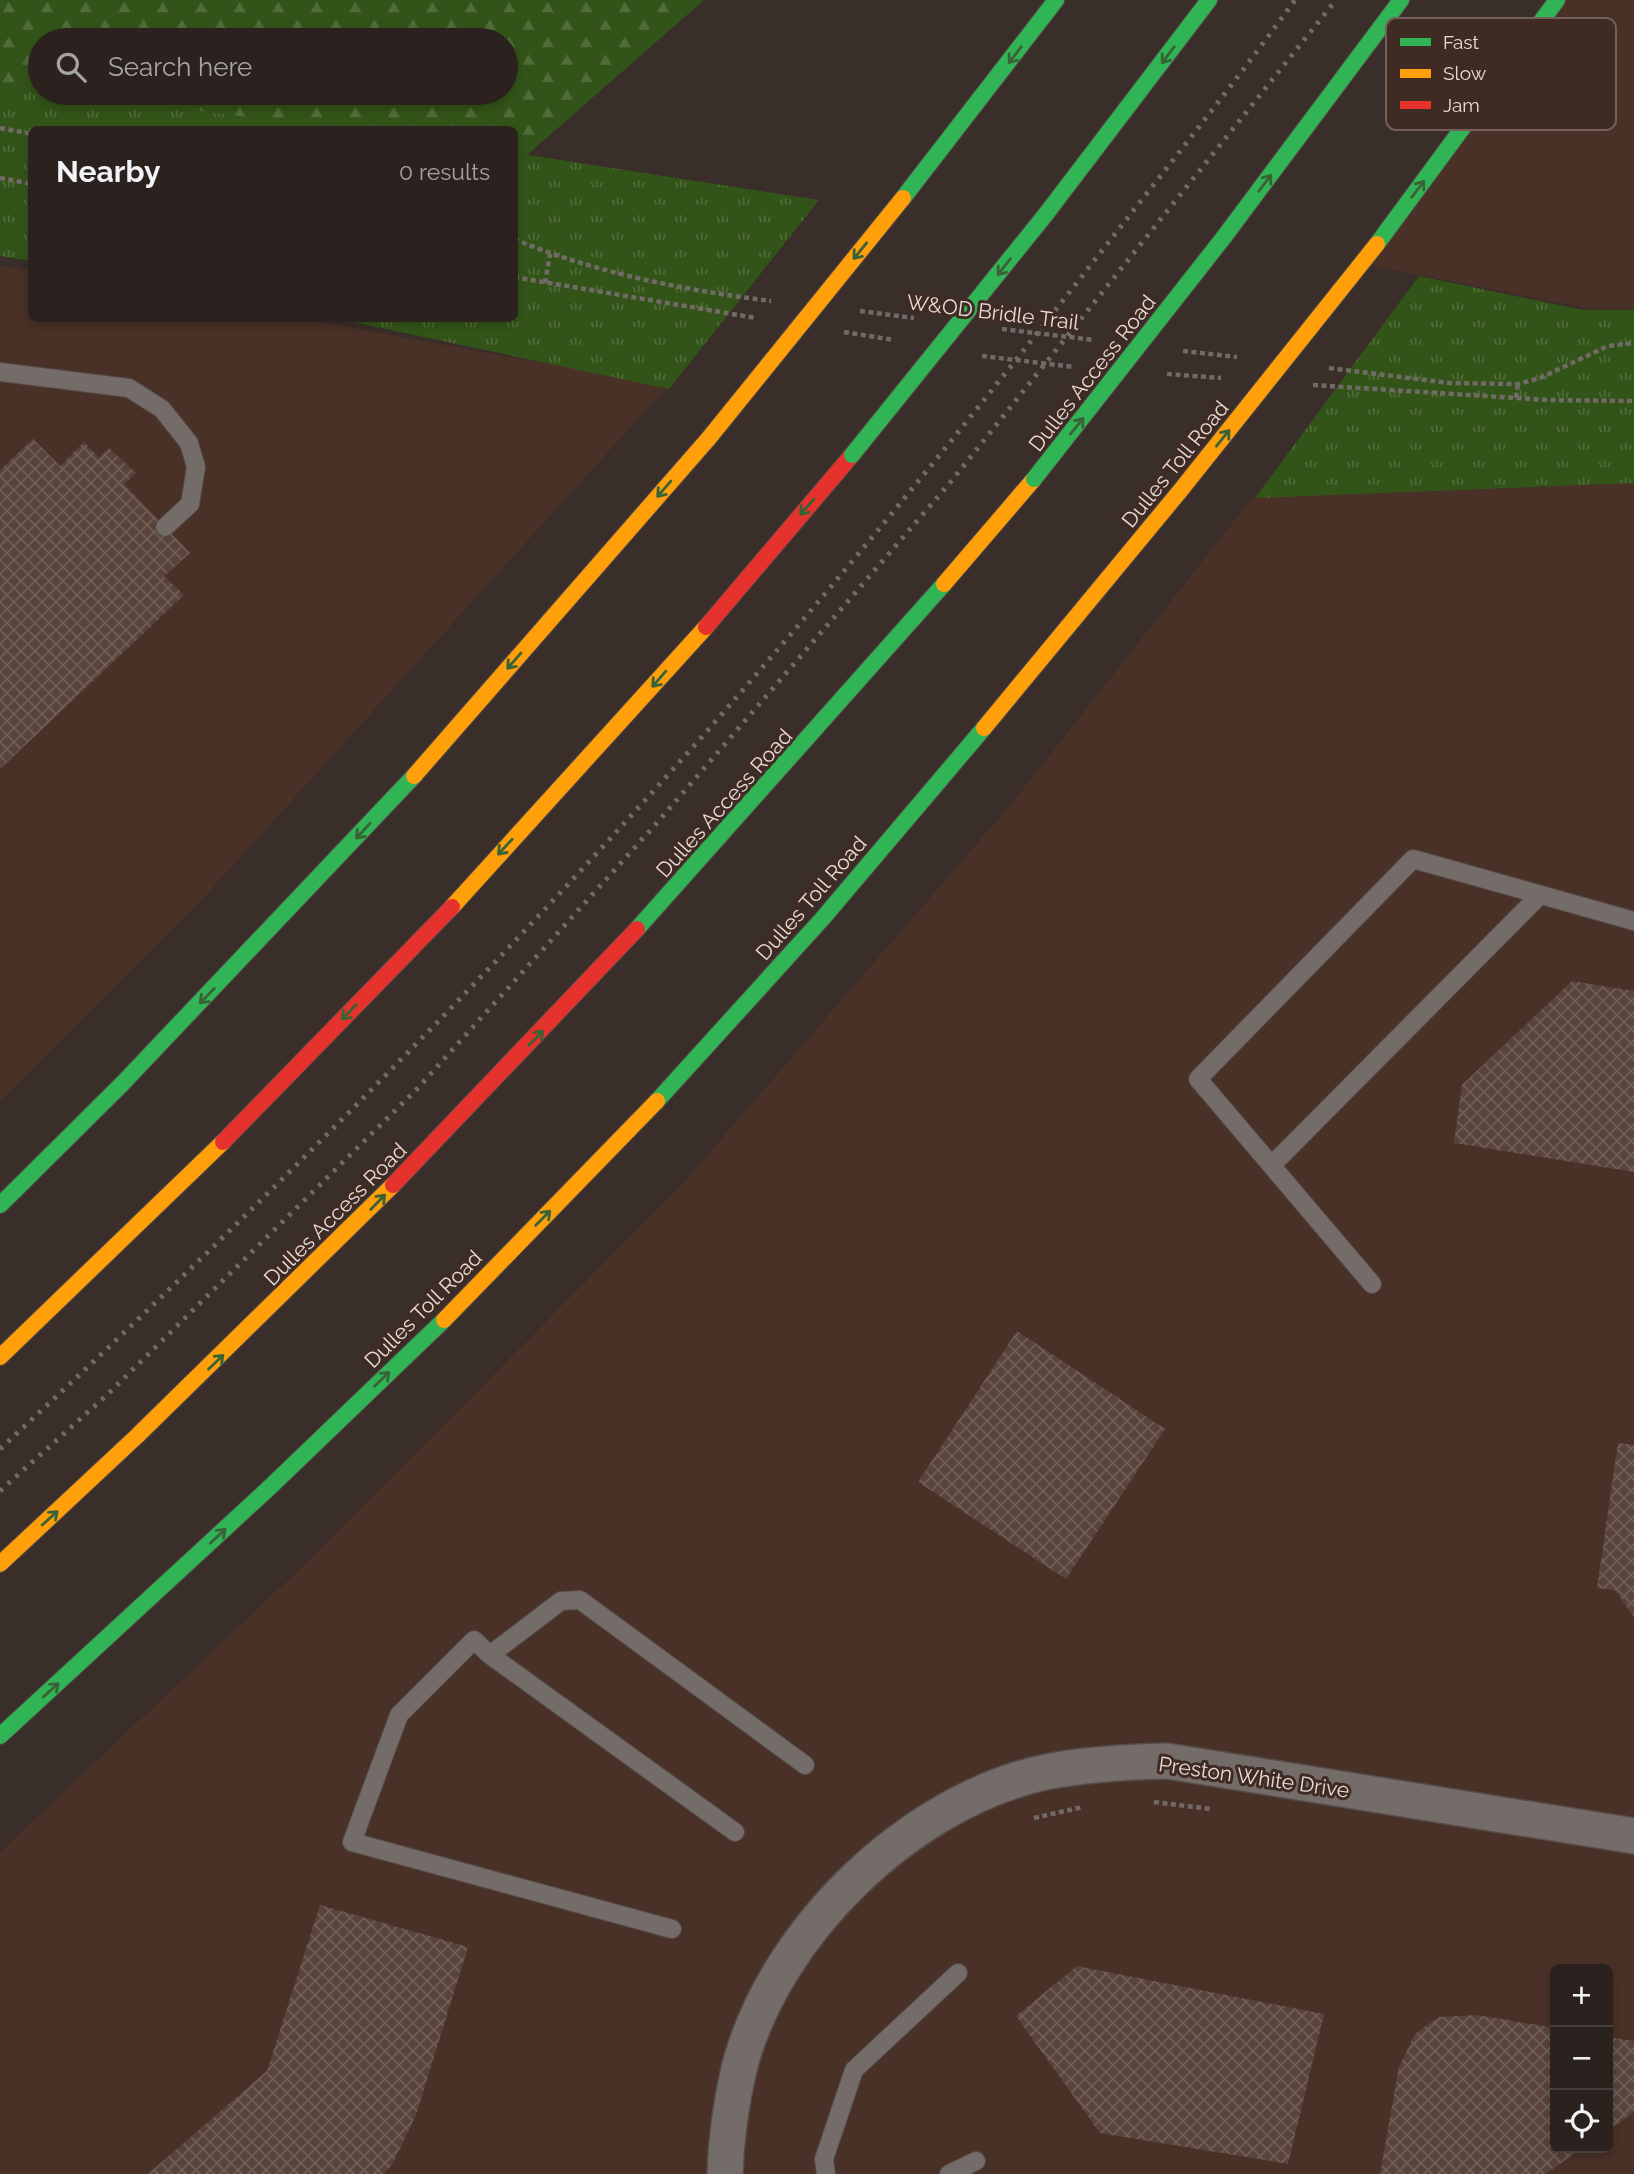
<!DOCTYPE html>
<html lang="en">
<head>
<meta charset="utf-8">
<style>
  :root { --surface:#2b221f; --page:#332a28; --text:#f1f3f6; --muted:#a6a4a4; --line:#473f3d }
  body { margin:0; font-family:Raleway,sans-serif; background:var(--page); color:var(--text) }
  .controls { position:absolute; right:21px; bottom:21px; display:grid; overflow:hidden; border-radius:10px; box-shadow:0 4px 10px #0003 }
  .controls button { width:63px; height:63px; display:grid; place-items:center; padding:0; border:0; border-bottom:2px solid var(--line); background:var(--surface); color:var(--text); font:35px sans-serif }
  .list { margin:0; padding:0; list-style:none }
  h2 { display:flex; justify-content:space-between; align-items:center; height:91px; margin:0; padding:0 28px; font-size:30px }
  h2 small { font-size:23px; font-weight:400; color:var(--muted) }
  .icon { flex:none; width:38px; height:38px; fill:none; stroke:currentColor; stroke-width:2; stroke-linecap:round; stroke-linejoin:round }
  .map { position:relative; flex:none; width:1634px; height:2174px; overflow:hidden }
  .search { position:absolute; background:var(--surface); box-shadow:0 4px 10px #0003; left:28px; top:28px; width:490px; height:77px; display:flex; align-items:center; gap:18px; box-sizing:border-box; padding:0 24px; border-radius:38px; color:var(--muted); font-size:26px }
  .panel { position:absolute; background:var(--surface); box-shadow:0 4px 10px #0003; left:28px; top:126px; width:490px; height:196px; border-radius:10px }
  .map>svg:first-child { display:block }
  .built { fill:#4a3128; fill-rule:evenodd }
  .grass { fill:url(#grass-tufts) }
  .forest { fill:url(#forest-firs) }
  .building { fill:url(#building-cross-hatch) }
  .lines { fill:none; stroke-linecap:round; stroke-linejoin:round }
  .lane-casing { stroke:#544a46; stroke-width:20 }
  .street-casing { stroke:#544a46; stroke-width:38 }
  .fast-casing { stroke:#544a46; stroke-width:18 }
  .slow-casing { stroke:#544a46; stroke-width:18 }
  .jam-casing { stroke:#544a46; stroke-width:18 }
  .path { stroke:#726a66; stroke-width:4.5; stroke-dasharray:5 3.5; stroke-linecap:butt }
  .lane { stroke:#746c69; stroke-width:18 }
  .street { stroke:#746c69; stroke-width:35 }
  .fast { stroke:#30b455; stroke-width:16 }
  .slow { stroke:#ff9f0a; stroke-width:16 }
  .jam { stroke:#e5322d; stroke-width:16 }
  .rail { stroke:#726a65; stroke-width:5; stroke-dasharray:3.5 7; stroke-linecap:butt }
  .fast-bridge-casing { stroke:#544a46; stroke-width:18; stroke-linecap:butt }
  .slow-bridge-casing { stroke:#544a46; stroke-width:18; stroke-linecap:butt }
  .fast-bridge { stroke:#30b455; stroke-width:16 }
  .slow-bridge { stroke:#ff9f0a; stroke-width:16 }
  .oneway { stroke:#396237 }
  .labels { text-anchor:middle; dominant-baseline:central; stroke-width:6; stroke-linejoin:round; paint-order:stroke }
  .street-label { font-size:21px; fill:#e8dbd6; stroke:#3f2b23 }
  .key { fill:#3f2b23; stroke:#726059; stroke-width:2 }
  .key-label { font-size:19px; fill:#e8dbd6 }
</style>
</head>
<body>
<div class="map">
<svg width="1634" height="2174" viewBox="0 0 1634 2174">
  <defs>
    <pattern id="grass-tufts" width="24" height="20" patternUnits="userSpaceOnUse" patternTransform="scale(1.75)"><rect width="24" height="20" fill="#335418"/><path d="M3 7l-1-3M5 7V3M7 7l1-3M15 17l-1-3M17 17v-4M19 17l1-3" fill="none" stroke="#516c39"/></pattern>
    <pattern id="forest-firs" width="22" height="20" patternUnits="userSpaceOnUse" patternTransform="scale(1.75)"><rect width="22" height="20" fill="#335418"/><path d="M5 1l3.5 6h-7zM16 11l3.5 6h-7z" fill="#516c39"/></pattern>
    <pattern id="building-cross-hatch" width="8" height="8" patternUnits="userSpaceOnUse" patternTransform="scale(1.75)"><rect width="8" height="8" fill="#58443a"/><path d="M0 0l8 8M0 8l8-8" fill="none" stroke="#705e56"/></pattern>
  </defs>
  <rect width="100%" height="100%" fill="#392e29"/>
  <!-- built -->
  <path class="built" d="M 1550,0 L 1634,0 L 1634,309 L 1591,309 L 1359,263 Z
    M 0,266 L 31,270 L 32,318 L 304,319 L 668,386 L 207,894 L 0,1101 Z
    M 1634,481 L 1634,2174 L 0,2174 L 0,1852 L 303,1566 L 678,1189 L 1012,803 L 1253,497 ZM 1555,1969 L 1608,1969 L 1608,2148 L 1555,2148 Z"/>
  <!-- grass -->
  <path class="grass" d="M 0,74 L 40,80 L 40,93 L 125,93 L 363,129 L 32,130 L 31,261 L 0,256 Z
    M 515,153 L 819,200 L 669,389 L 338,319 L 514,318 Z
    M 1419,276 L 1583,310 L 1634,310 L 1634,483 L 1255,498 Z"/>
  <!-- forest -->
  <path class="forest" d="M 0,0 L 704,0 L 527,155 L 515,153 L 514,130 L 338,129 L 63,93 L 506,93 L 506,40 L 40,40 L 40,90 L 0,84 Z"/>
  <!-- building -->
  <path class="building" d="M 33,439 L 60,466 L 84,442 L 99,458 L 109,448 L 136,473 L 124,484 L 190,553 L 164,576 L 184,595 L 0,769 L 0,470 Z
    M 1572,981 L 1634,991 L 1634,1172 L 1454,1143 L 1462,1085 Z
    M 1017,1331 L 1165,1429 L 1066,1579 L 918,1482 Z
    M 1618,1443 L 1634,1445 L 1634,1617 L 1615,1590 L 1597,1588 Z
    M 320,1905 L 468,1947 L 416,2115 L 392,2165 L 383,2174 L 148,2174 L 267,2071 Z
    M 1077,1966 L 1324,2014 L 1288,2164 L 1100,2133 L 1016,2016 Z
    M 1477,2015 L 1555,2028 L 1555,2148 L 1583,2148 L 1545,2174 L 1380,2174 L 1399,2067 L 1415,2034 L 1439,2017 Z
    M 1608,2037 L 1634,2041 L 1634,2112 L 1608,2131 Z"/>
  <g class="lines">
    <!-- lane casing -->
    <g class="lane-casing">
      <path id="lane" d="M 0,372 L 129,388 L 162,409 L 189,443 L 196,467 L 190,504 L 165,527
        M 1272,1165 L 1540,895
        M 1372,1284 L 1198,1079 L 1413,859 L 1634,921
        M 490,1655 L 474,1640 L 399,1715 L 352,1842 L 672,1929
        M 735,1832 L 490,1655 L 561,1601 L 580,1600 L 805,1765
        M 826,2174 L 824,2159 L 854,2070 L 958,1973
        M 949,2174 L 976,2161"/>
    </g>
    <!-- street casing -->
    <g class="street-casing">
      <path id="street" d="M 725,2174 C 726,2138 731,2104 739,2069 C 773,1934 909,1801 1046,1772 C 1086,1764 1126,1762 1167,1761 L 1634,1836"/>
    </g>
    <!-- fast casing -->
    <g class="fast-casing">
      <path id="fast" d="M 903,198 L 1056,0
        M 1046,214 L 1209,0
        M 1224,237 L 1401,0
        M 1377,244 L 1557,0
        M 637,929 L 944,584
        M 657,1101 L 823,918 L 984,728
        M 0,1205 L 122,1084 L 414,776
        M 0,1736 L 269,1488 L 444,1320"/>
    </g>
    <!-- slow casing -->
    <g class="slow-casing">
      <path id="slow" d="M 944,584 L 1034,479
        M 984,728 L 1180,491
        M 414,776 L 709,438
        M 452,907 L 706,627
        M 444,1320 L 657,1101
        M 0,1357 L 223,1142
        M 0,1564 L 137,1436 L 393,1185"/>
    </g>
    <!-- jam casing -->
    <g class="jam-casing">
      <path id="jam" d="M 706,627 L 852,455
        M 223,1142 L 452,907
        M 393,1185 L 637,929"/>
    </g>
    <!-- path -->
    <path class="path" d="M 0,128 L 32,134
      M 0,178 L 32,184
      M 514,239 C 595,273 684,290 771,301
      M 514,277 L 756,318
      M 545,283 L 550,254
      M 860,311 L 914,318
      M 1002,329 L 1094,340
      M 844,332 L 894,340
      M 1183,351 L 1237,357
      M 982,356 L 1074,367
      M 1329,368 L 1449,383 L 1518,384 L 1540,378 L 1608,346 L 1634,343
      M 1167,374 L 1221,378
      M 1313,385 L 1548,400 L 1634,401
      M 1516,398 L 1518,384
      M 1154,1802 L 1211,1809
      M 1034,1818 L 1083,1807"/>
    <!-- lane -->
    <use href="#lane" class="lane"/>
    <!-- street -->
    <use href="#street" class="street"/>
    <!-- fast -->
    <use href="#fast" class="fast"/>
    <!-- slow -->
    <use href="#slow" class="slow"/>
    <!-- jam -->
    <use href="#jam" class="jam"/>
    <!-- rail -->
    <path class="rail" d="M 0,1449 C 244,1223 479,988 700,739 C 840,580 974,415 1104,248 C 1168,166 1234,84 1295,0
      M 0,1491 L 108,1394 L 417,1089 L 656,824 L 949,484 L 1336,0"/>
    <!-- fast-bridge casing -->
    <g class="fast-bridge-casing">
      <path id="fast-bridge" d="M 852,455 L 1046,214
        M 1034,479 L 1224,237"/>
    </g>
    <!-- slow-bridge casing -->
    <g class="slow-bridge-casing">
      <path id="slow-bridge" d="M 709,438 L 903,198
        M 1180,491 L 1377,244"/>
    </g>
    <!-- fast-bridge -->
    <use href="#fast-bridge" class="fast-bridge"/>
    <!-- slow-bridge -->
    <use href="#slow-bridge" class="slow-bridge"/>
  </g>
  <!-- one-way arrows -->
  <defs><path id="oneway-shaft" d="M-6 0H5M1.5-3L5.5 0L1.5 3" fill="none" stroke-width="1.6" stroke-linecap="round" stroke-linejoin="round" transform="scale(1.75)"/></defs>
  <g class="oneway">
    <use href="#oneway-shaft" transform="translate(1015 55) rotate(127)"/>
    <use href="#oneway-shaft" transform="translate(1168 55) rotate(127)"/>
    <use href="#oneway-shaft" transform="translate(1265 183) rotate(-53)"/>
    <use href="#oneway-shaft" transform="translate(1418 189) rotate(-53)"/>
    <use href="#oneway-shaft" transform="translate(860 251) rotate(129)"/>
    <use href="#oneway-shaft" transform="translate(1004 267) rotate(128)"/>
    <use href="#oneway-shaft" transform="translate(1077 426) rotate(-51)"/>
    <use href="#oneway-shaft" transform="translate(1223 438) rotate(-51)"/>
    <use href="#oneway-shaft" transform="translate(664 489) rotate(131)"/>
    <use href="#oneway-shaft" transform="translate(807 507) rotate(131)"/>
    <use href="#oneway-shaft" transform="translate(514 661) rotate(131)"/>
    <use href="#oneway-shaft" transform="translate(659 679) rotate(131)"/>
    <use href="#oneway-shaft" transform="translate(363 831) rotate(133)"/>
    <use href="#oneway-shaft" transform="translate(505 847) rotate(133)"/>
    <use href="#oneway-shaft" transform="translate(207 996) rotate(134)"/>
    <use href="#oneway-shaft" transform="translate(349 1012) rotate(134)"/>
    <use href="#oneway-shaft" transform="translate(536 1038) rotate(-46)"/>
    <use href="#oneway-shaft" transform="translate(378 1202) rotate(-46)"/>
    <use href="#oneway-shaft" transform="translate(543 1218) rotate(-45)"/>
    <use href="#oneway-shaft" transform="translate(216 1362) rotate(-44)"/>
    <use href="#oneway-shaft" transform="translate(382 1379) rotate(-44)"/>
    <use href="#oneway-shaft" transform="translate(50 1518) rotate(-42)"/>
    <use href="#oneway-shaft" transform="translate(218 1536) rotate(-43)"/>
    <use href="#oneway-shaft" transform="translate(51 1690) rotate(-42)"/>
  </g>
  <g class="labels">
    <!-- street labels -->
    <g class="street-label">
      <text transform="translate(993 312) rotate(7)">W&amp;OD Bridle Trail</text>
      <text transform="translate(1092 373) rotate(-52)">Dulles Access Road</text>
      <text transform="translate(1175 464) rotate(-51)">Dulles Toll Road</text>
      <text transform="translate(724 803) rotate(-48)">Dulles Access Road</text>
      <text transform="translate(811 898) rotate(-49)">Dulles Toll Road</text>
      <text transform="translate(335 1214) rotate(-45)">Dulles Access Road</text>
      <text transform="translate(423 1309) rotate(-45)">Dulles Toll Road</text>
      <text transform="translate(1254 1777) rotate(8)">Preston White Drive</text>
    </g>
  </g>
  <!-- legend -->
  <rect x="1386" y="18" width="230" height="112" rx="10" class="key"/>
  <rect x="1400" y="38" width="31" height="8" fill="#30b455"/>
  <rect x="1400" y="69" width="31" height="9" fill="#ff9f0a"/>
  <rect x="1400" y="101" width="31" height="8" fill="#e5322d"/>
  <g class="key-label">
    <text x="1443" y="49">Fast</text>
    <text x="1443" y="80">Slow</text>
    <text x="1443" y="112">Jam</text>
  </g>
</svg>
<div class="controls">
<button>+</button>
<button>−</button>
<button><svg class="icon" aria-label="locate" viewBox="0 0 24 24"><circle cx="12" cy="12" r="6"/><path d="M12 2v4M12 18v4M2 12h4M18 12h4"/></svg></button>
</div>
<div class="search"><svg class="icon" aria-label="search" viewBox="0 0 24 24"><circle cx="10" cy="10" r="6"/><path d="M15 15l6 6"/></svg>Search here</div>
<section class="panel">
<h2>Nearby<small>0 results</small></h2>
<ul class="list">
</ul>
</section>
</div>
</body>
</html>
